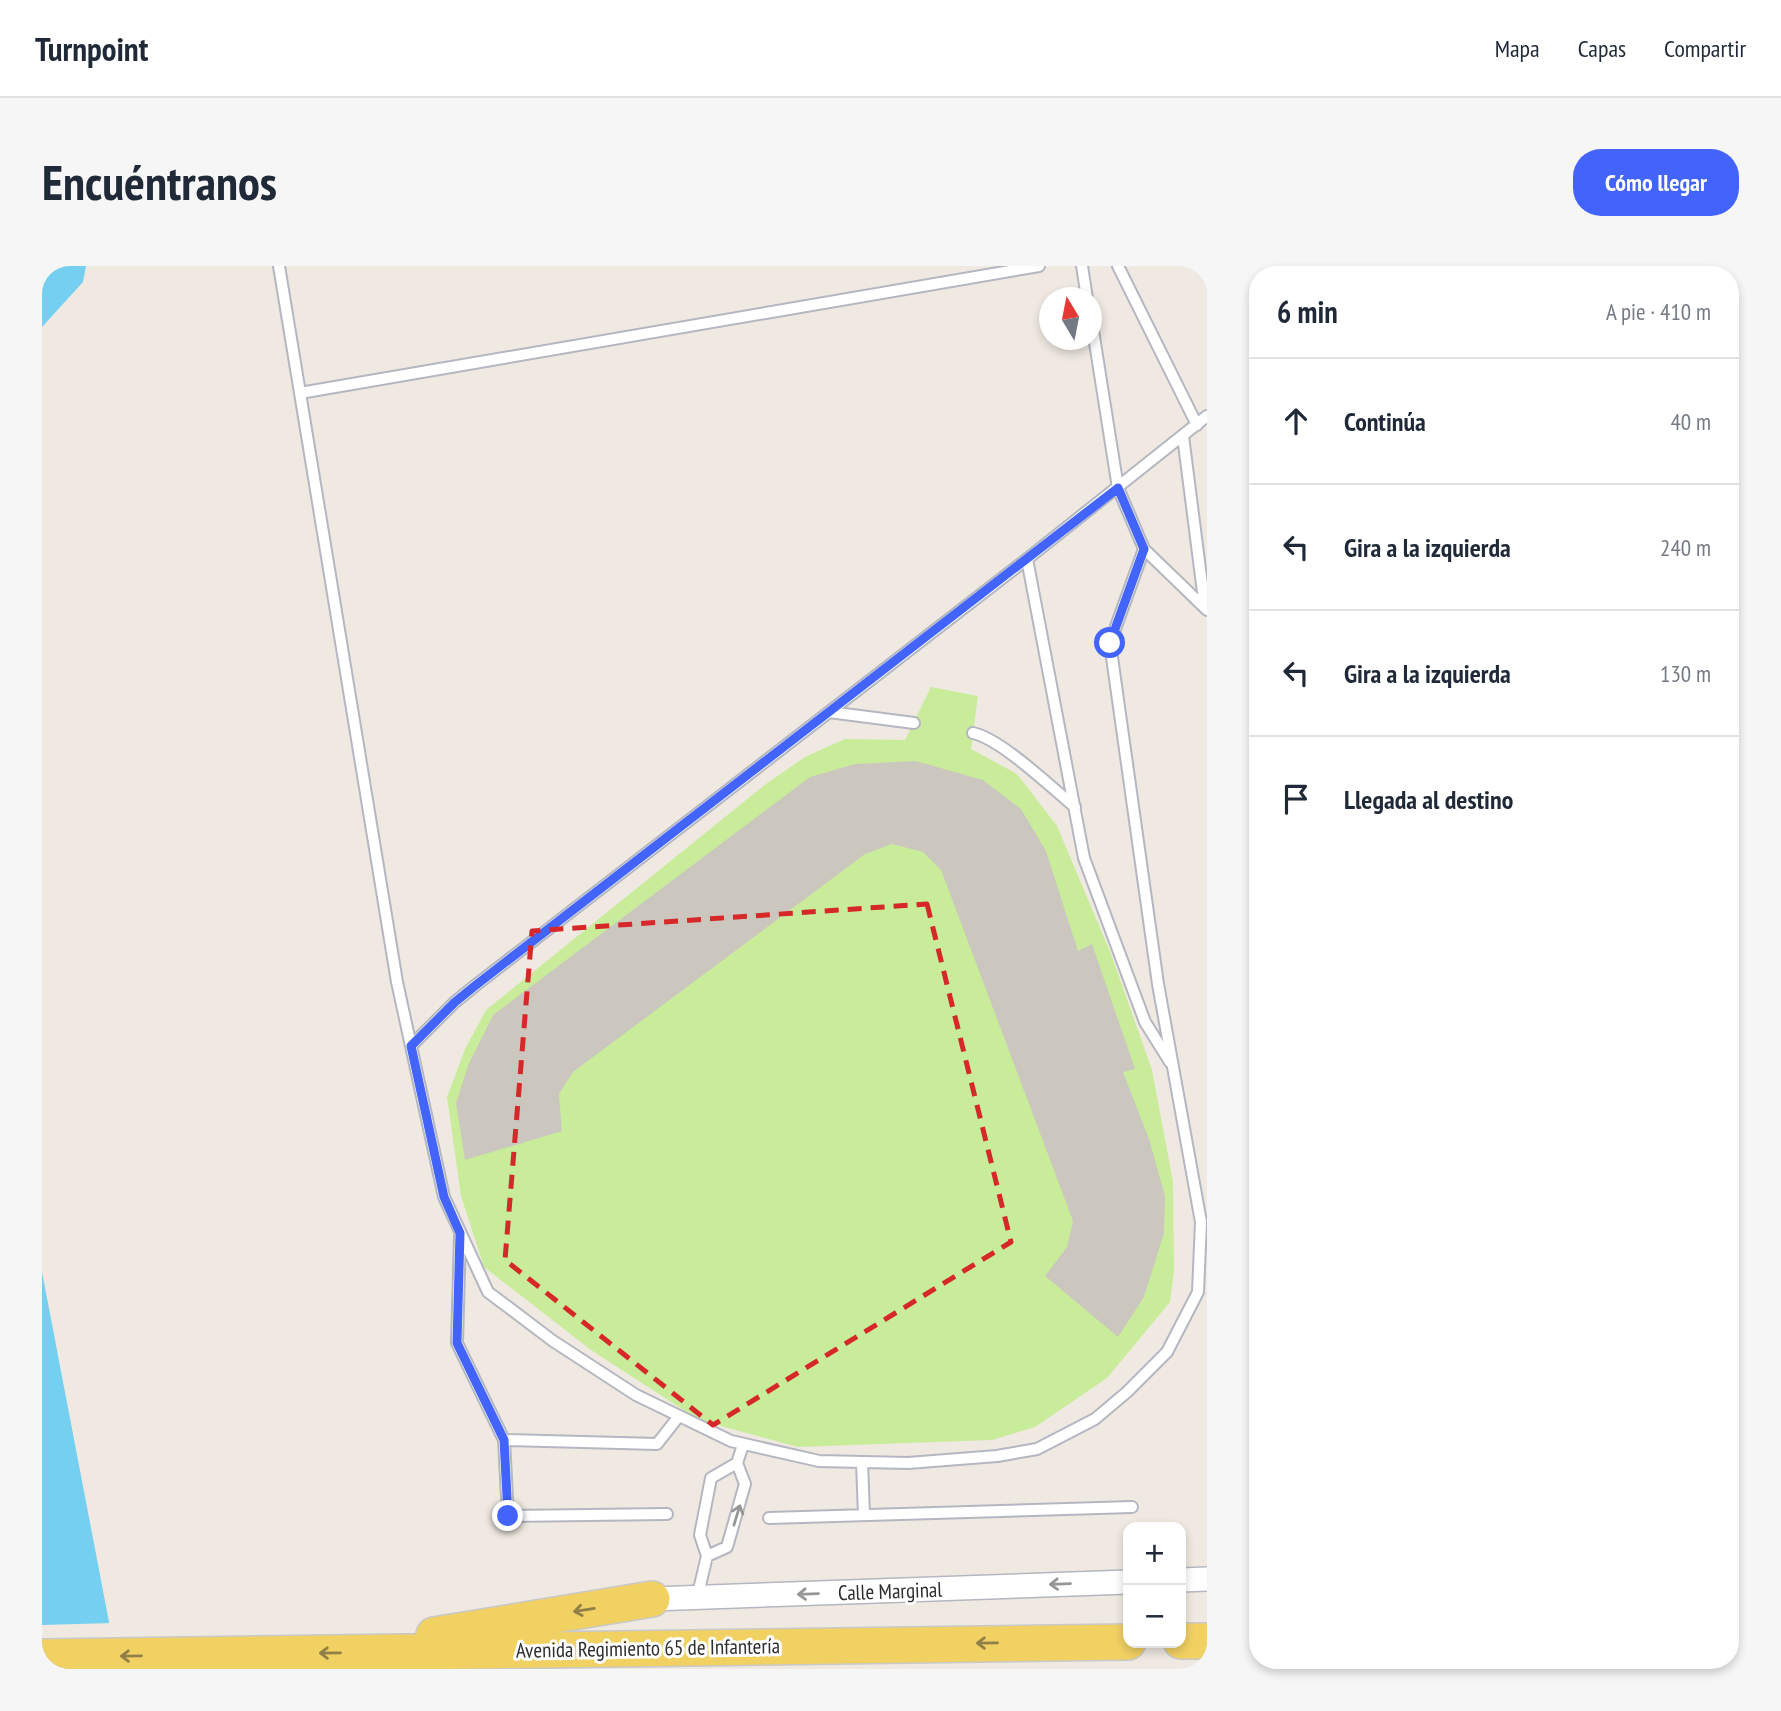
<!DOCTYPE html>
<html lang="es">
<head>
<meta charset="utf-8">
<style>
  :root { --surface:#fff; --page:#f6f6f7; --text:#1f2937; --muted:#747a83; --line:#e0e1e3; --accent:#4264fb }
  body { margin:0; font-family:"PT Sans Narrow",sans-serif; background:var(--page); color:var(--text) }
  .controls { position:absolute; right:21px; bottom:21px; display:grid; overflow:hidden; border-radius:14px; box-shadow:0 4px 10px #0003 }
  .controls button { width:63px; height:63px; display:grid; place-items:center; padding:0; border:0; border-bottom:2px solid var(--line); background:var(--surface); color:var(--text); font:35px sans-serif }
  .compass { position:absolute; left:997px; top:21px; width:63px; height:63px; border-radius:50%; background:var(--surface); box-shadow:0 4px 10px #0003; rotate:350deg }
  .stop { position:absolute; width:21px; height:21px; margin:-16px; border:5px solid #4264fb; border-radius:50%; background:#fff }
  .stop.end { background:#4264fb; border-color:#fff; box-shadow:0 2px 7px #0008 }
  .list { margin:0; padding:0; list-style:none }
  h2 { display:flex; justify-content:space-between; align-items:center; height:91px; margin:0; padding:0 28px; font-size:30px }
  h2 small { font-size:23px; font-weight:400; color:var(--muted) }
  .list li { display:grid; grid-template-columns:46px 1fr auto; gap:21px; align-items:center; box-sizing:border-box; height:126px; padding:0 28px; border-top:2px solid var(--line) }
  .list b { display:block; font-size:26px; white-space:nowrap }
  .list em { font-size:23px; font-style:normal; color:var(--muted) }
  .icon { flex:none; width:38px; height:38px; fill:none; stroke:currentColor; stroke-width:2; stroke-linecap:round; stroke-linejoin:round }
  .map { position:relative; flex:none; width:1165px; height:1403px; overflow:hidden; border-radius:28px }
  header { display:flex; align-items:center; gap:42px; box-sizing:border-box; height:98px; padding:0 35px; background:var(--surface); border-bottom:2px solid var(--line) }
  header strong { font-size:33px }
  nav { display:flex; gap:38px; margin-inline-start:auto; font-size:24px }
  .intro { display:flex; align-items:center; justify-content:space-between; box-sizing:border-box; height:168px; padding:0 42px }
  h1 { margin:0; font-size:49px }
  .button { padding:18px 32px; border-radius:28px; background:var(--accent); color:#fff; font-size:24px; font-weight:700 }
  main { display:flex; gap:42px; padding:0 42px }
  aside { flex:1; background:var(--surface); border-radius:28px; box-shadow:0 4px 10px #0003 }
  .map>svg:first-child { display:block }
  .pitch { fill:#c9ec9a }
  .water { fill:#75cff0 }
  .pier { fill:#efe9e1 }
  .building { fill:#cbc7bf }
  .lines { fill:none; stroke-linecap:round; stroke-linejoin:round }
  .lane-casing { stroke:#b4b7c1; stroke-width:14 }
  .street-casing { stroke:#b4b7c1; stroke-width:26 }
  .primary-casing { stroke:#c9c9c9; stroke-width:38 }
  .lane { stroke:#fff; stroke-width:10 }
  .street { stroke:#fff; stroke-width:23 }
  .primary { stroke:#f2d163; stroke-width:35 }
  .oneway { stroke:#969696 }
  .oneway2 { stroke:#908048 }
  .route { stroke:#4264fb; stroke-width:9 }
  .marked { fill:none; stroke:#d62828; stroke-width:5; stroke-dasharray:14 9; stroke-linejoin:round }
  .labels { text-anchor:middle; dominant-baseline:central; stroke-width:6; stroke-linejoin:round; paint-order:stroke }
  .street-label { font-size:21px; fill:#2e2e2e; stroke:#fff }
</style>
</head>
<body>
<header>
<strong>Turnpoint</strong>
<nav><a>Mapa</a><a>Capas</a><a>Compartir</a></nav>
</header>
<div class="intro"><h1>Encuéntranos</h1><a class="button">Cómo llegar</a></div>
<main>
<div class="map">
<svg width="1165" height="1403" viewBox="0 0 1165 1403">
  <rect width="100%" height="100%" fill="#efe9e1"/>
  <!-- pitch -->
  <path class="pitch" d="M 889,421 L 936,430 L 929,483 L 975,508 L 1015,560 L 1069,688 L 1110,804 L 1131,916 L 1132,1004 L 1128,1036 L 1065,1112 L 993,1161 L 950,1174 L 756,1181 L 657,1154 L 549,1084 L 442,1001 L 419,930 L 405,831 L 423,783 L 444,744 L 724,518 L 763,491 L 803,473 L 863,474 Z"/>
  <!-- water -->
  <path class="water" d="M 0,0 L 44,0 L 41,16 L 0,61 Z
    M 0,1006 L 76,1403 L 0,1403 Z"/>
  <!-- pier -->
  <path class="pier" d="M 71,1357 L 79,1403 L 0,1403 L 0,1359 Z"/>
  <!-- building -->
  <path class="building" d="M 874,495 L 941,514 L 979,543 L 1004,585 L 1036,685 L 1050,678 L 1093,803 L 1081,806 L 1107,873 L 1123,930 L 1122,967 L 1102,1031 L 1076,1071 L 1003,1010 L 1025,981 L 1031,955 L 899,604 L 881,586 L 850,578 L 823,588 L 531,806 L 517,828 L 520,865 L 423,894 L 414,837 L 427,797 L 451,749 L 768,511 L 813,498 Z"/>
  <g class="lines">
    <!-- lane casing -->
    <g class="lane-casing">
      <path id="lane" d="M 237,0 L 258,127
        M 997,0 L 258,127 L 355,716 L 402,931 L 446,1026 L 511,1075 L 594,1129 L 689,1175 L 777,1195 L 866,1197 L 955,1190 L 995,1183 L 1053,1153 L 1085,1126 L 1125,1086 L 1156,1026 L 1159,956 L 1116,718 L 1068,377 L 1102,283 L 1076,222 L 1050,58
        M 1040,0 L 1045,32
        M 1076,0 L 1155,159
        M 1141,170 L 1163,342
        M 1102,283 L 1165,344
        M 985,293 L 1042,592 L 1103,756 L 1128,796
        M 787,446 L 872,457
        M 931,467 C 959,473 1009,521 1033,541
        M 369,780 L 413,736 L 434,719 L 985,293 L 1165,150
        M 418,970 L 415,1077 L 462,1174 L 466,1250 L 625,1248
        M 462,1174 L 615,1178 L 637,1150
        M 820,1196 L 822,1249
        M 727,1252 L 1090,1241
        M 665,1290 L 685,1281 L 703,1218 L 695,1197
        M 655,1332 L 665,1290 L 658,1269 L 669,1212 L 695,1197 L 701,1179"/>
    </g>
    <!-- street casing -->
    <g class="street-casing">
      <path id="street" d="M 1139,1314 L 1165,1313
        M 610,1333 L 1086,1316"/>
    </g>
    <!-- primary casing -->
    <g class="primary-casing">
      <path id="primary" d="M 392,1369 L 610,1333
        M 1139,1375 L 1165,1375
        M 0,1391 L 1086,1376"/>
    </g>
    <!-- lane -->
    <use href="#lane" class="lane"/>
    <!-- street -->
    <use href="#street" class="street"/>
    <!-- primary -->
    <use href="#primary" class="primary"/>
  </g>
  <!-- one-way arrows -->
  <defs><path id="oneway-shaft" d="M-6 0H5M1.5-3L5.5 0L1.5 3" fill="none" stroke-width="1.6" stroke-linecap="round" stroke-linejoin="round" transform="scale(1.75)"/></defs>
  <g class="oneway">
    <use href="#oneway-shaft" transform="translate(695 1249) rotate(-73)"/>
    <use href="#oneway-shaft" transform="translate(1018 1318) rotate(178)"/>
    <use href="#oneway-shaft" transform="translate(766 1328) rotate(178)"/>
  </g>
  <g class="oneway2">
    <use href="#oneway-shaft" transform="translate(542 1344) rotate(171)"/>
    <use href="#oneway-shaft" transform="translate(945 1377) rotate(179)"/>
    <use href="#oneway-shaft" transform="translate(288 1387) rotate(179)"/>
    <use href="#oneway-shaft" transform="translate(89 1390) rotate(179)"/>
  </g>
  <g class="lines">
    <!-- route -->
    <path class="route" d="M 466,1250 L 462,1174 L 415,1077 L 418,967 L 402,931 L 369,780 L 413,736 L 434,719 L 1076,222 L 1102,283 L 1068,377"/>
  </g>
  <!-- marked area -->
  <path class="marked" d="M 885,638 L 969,976 L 671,1159 L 463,994 L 490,665 Z"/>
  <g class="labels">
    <!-- street labels -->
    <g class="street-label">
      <text transform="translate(848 1325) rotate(-2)">Calle Marginal</text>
      <text transform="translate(606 1382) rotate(-1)">Avenida Regimiento 65 de Infantería</text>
    </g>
  </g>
</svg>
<div class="controls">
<button>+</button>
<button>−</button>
</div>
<svg class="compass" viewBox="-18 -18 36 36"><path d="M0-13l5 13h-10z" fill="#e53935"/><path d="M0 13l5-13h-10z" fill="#747a83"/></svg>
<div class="stop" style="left:1068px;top:377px"></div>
<div class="stop end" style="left:466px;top:1250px"></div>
</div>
<aside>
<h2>6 min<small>A pie · 410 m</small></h2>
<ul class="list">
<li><svg class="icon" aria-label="ahead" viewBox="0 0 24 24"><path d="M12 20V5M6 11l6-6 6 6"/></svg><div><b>Continúa</b></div><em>40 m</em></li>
<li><svg class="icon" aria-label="left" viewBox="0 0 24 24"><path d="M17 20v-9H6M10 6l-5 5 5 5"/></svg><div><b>Gira a la izquierda</b></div><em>240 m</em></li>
<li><svg class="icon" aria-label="left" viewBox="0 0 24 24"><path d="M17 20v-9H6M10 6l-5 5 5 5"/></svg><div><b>Gira a la izquierda</b></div><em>130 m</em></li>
<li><svg class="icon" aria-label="arrive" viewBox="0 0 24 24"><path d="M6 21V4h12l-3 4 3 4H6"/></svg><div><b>Llegada al destino</b></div></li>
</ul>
</aside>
</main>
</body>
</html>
